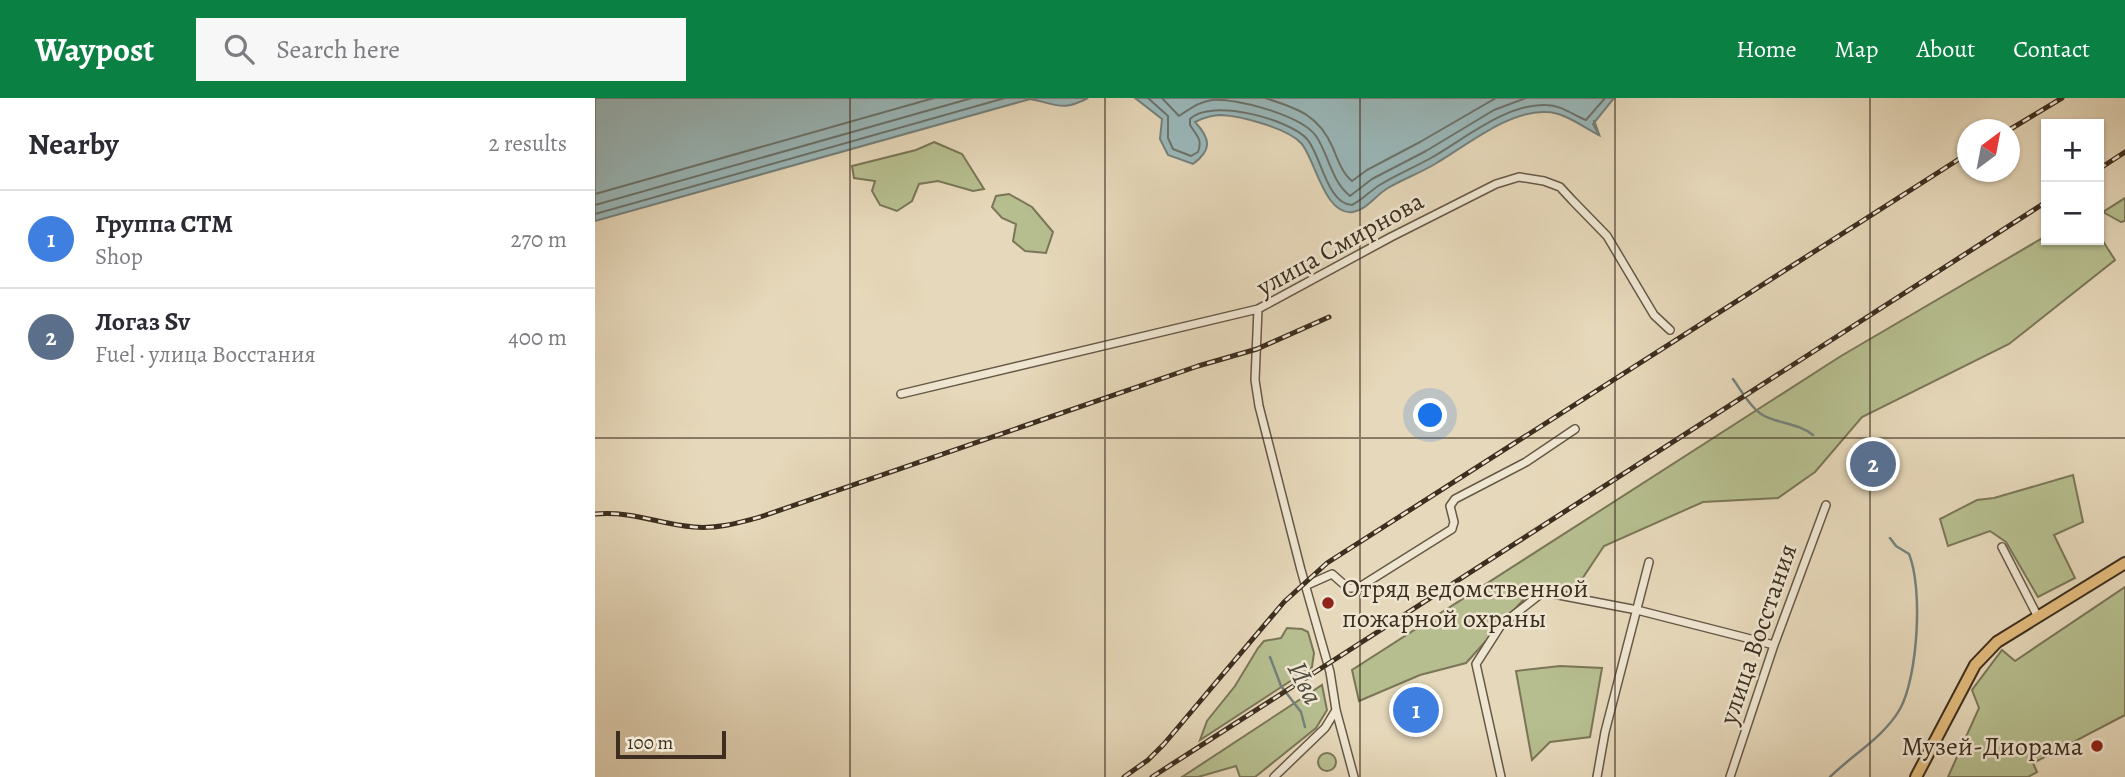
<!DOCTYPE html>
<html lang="en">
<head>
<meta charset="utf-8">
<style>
  :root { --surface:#fff; --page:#f7f7f7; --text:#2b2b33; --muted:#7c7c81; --line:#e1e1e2; --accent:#0b8043 }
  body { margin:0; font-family:Alegreya,serif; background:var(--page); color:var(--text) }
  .controls { position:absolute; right:21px; top:21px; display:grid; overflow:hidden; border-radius:0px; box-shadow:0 2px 5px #0004 }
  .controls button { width:63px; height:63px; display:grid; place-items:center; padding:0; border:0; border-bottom:2px solid var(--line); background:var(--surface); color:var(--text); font:35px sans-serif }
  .compass { position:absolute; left:1362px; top:21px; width:63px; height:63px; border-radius:50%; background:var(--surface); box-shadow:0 2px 5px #0004; rotate:32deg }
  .scale { position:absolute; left:21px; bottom:18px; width:110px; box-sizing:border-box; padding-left:7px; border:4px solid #3d2e1f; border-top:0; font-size:19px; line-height:24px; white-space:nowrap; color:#3d2e1f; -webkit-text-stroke:5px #efe6d2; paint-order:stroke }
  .you { position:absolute; left:836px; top:318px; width:24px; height:24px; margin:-18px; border:5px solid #fff; border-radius:50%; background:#1a73e8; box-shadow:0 0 0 10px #1a73e833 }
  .badge { display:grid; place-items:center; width:46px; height:46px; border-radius:50%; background:var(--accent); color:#fff; font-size:23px; font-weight:700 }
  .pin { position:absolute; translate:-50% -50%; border:4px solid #fff; box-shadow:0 2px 7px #0006 }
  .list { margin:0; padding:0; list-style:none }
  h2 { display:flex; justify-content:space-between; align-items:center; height:91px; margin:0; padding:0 28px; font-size:30px }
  h2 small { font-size:23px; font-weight:400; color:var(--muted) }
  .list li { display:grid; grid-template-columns:46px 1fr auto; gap:21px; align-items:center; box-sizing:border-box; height:98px; padding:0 28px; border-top:2px solid var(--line) }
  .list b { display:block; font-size:26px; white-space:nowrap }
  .list p { margin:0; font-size:23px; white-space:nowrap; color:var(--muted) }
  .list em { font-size:23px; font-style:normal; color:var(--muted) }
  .icon { flex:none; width:38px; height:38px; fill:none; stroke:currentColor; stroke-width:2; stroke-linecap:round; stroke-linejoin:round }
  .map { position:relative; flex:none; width:1530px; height:679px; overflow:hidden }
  header { display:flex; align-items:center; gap:42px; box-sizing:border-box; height:98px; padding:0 35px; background:var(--accent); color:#fff }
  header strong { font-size:33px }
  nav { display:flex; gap:38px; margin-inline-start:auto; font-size:24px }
  .search { width:490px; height:63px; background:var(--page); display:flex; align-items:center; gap:18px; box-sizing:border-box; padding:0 24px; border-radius:0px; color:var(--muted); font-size:26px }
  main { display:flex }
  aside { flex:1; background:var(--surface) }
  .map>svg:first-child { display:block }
  .green { fill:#b6be8f; stroke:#7a7657; stroke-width:2 }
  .water { fill:#9ab8ba; stroke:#75817c; stroke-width:2 }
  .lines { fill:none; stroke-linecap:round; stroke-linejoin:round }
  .shore { stroke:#6c736c; stroke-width:2 }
  .stream { stroke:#75817c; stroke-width:2.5 }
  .minor-casing { stroke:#675846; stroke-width:10 }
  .primary-casing { stroke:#3d2e1f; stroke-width:14 }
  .minor { stroke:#efe6d2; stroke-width:7 }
  .primary { stroke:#e3bc7d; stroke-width:10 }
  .rail-casing { stroke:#3d2e1f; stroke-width:5 }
  .rail { stroke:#efe6d2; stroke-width:2.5; stroke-dasharray:8; stroke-linecap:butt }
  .grid { fill:none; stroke:#3d2e1f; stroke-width:2; stroke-opacity:0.55 }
  .poi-dot { fill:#8f2418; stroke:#efe6d2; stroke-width:2.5 }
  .labels { text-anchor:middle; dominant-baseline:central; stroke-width:5; stroke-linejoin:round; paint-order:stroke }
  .street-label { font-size:26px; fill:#3d2e1f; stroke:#efe6d2 }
  .poi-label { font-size:26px; fill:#3d2e1f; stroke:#efe6d2; text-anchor:start }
  .water-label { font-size:28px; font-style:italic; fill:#504a3e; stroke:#efe6d2 }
</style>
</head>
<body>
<header>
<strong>Waypost</strong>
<div class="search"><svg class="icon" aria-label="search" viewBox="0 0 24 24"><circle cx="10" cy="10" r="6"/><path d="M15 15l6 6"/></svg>Search here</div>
<nav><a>Home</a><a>Map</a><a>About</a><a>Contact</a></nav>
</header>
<main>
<aside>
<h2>Nearby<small>2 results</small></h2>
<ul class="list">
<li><span class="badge" style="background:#3f7fe0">1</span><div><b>Группа СТМ</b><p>Shop</p></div><em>270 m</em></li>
<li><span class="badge" style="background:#5c6f8a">2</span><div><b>Логаз Sv</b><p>Fuel · улица Восстания</p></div><em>400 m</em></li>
</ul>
</aside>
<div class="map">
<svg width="1530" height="679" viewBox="0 0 1530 679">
  <rect width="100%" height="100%" fill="#e6d8ba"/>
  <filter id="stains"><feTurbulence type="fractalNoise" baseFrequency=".00286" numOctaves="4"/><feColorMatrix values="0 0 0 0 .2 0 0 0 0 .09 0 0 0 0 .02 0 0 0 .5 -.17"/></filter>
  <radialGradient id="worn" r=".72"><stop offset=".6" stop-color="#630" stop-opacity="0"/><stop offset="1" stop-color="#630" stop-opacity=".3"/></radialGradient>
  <!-- green -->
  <path class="green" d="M 339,44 L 367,56 L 389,91 L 378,93 L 343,83 L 324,86 L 317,103 L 302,113 L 285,107 L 277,93 L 280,83 L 259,80 L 257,68 L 321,52 Z
    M 414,96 L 437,109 L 458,134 L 451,155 L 430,153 L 418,143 L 421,126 L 407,120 L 397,109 L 401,98 Z
    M 1530,100 L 1530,123 L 1526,124 L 1508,114 Z
    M 1504,137 L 1520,162 L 1414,246 L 1267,319 L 1220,374 L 1183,400 L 1108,404 L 1009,448 L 979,493 L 930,500 L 871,565 L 825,577 L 764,603 L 757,572 L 1246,258 L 1451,138 L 1451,142 L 1504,142 Z
    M 1478,377 L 1488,424 L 1459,437 L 1480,480 L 1443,499 L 1411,444 L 1395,433 L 1353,448 L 1345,421 L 1382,402 L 1399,400 Z
    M 1530,489 L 1530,617 L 1438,665 L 1442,674 L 1433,679 L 1353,679 L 1384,610 L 1377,592 L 1407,552 L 1420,563 Z
    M 692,530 L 707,531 L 713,534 L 719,555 L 717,569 L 605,642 L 612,623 L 640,588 L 663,550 L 669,543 L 686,540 Z
    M 965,568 L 1007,570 L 995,639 L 955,644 L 937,662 L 921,573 Z
    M 727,587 L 732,612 L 721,630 L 660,679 L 645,679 L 641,668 L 603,679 L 587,679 Z
    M723 664a9 9 0 1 1 18 0a9 9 0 1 1-18 0Z"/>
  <!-- water -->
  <path class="water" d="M 0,0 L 493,0 C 466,14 462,6 435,1 L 0,123 Z
    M 540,0 L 1019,0 L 998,26 L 1004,37 C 988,29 969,14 951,14 C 914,12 871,48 840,66 C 825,75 808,81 793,90 C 781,97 771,112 758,114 C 729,118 720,60 706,45 C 692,30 646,18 626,17 C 617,17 608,20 600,24 C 616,41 617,52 598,66 L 573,57 L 565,41 L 567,21 Z"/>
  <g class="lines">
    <!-- shore -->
    <path class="shore" d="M 553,0 L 573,18 L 573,40 L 578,51 L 596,58 L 603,54 C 608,41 601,37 595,27 L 595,21 C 616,0 694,21 712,41 C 726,57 732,106 757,107 C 767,102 774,94 783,88 C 800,77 818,70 836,60 C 868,42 912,5 951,7 C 966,7 978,17 991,22 L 1010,0
      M 567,0 L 584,18 C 595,11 603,4 617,2 C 641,0 706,17 721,38 C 734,57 736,83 755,98 L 777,81 L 831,53 L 899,12 L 931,0
      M 670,0 C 702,10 724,17 738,50 C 743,62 747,75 757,83 L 772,72 L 825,44 L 901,0
      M 0,96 L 339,0
      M 0,107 L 377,0
      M 0,116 L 410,0"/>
    <!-- stream -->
    <path class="stream" d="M 999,23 L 1004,37
      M 1138,281 C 1146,292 1154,308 1166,316 C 1181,326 1202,324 1218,337
      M 675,559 L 686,588 L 706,614 L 710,629
      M 1235,679 C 1257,657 1289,639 1305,611 C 1323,578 1328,490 1314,456 L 1301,448 L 1295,440"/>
    <!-- minor casing -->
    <g class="minor-casing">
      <path id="minor" d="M 663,211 L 660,282 L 664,308 L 706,472 L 735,574 L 741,612 L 759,679
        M 306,296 L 663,211 L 796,139 L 901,86 L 924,79 L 949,83 L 965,89 L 977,102 L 1012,138 L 1059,217 L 1075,232
        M 1407,449 L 1443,519
        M 710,488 L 737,476 L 753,490 L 763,490 L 857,431 L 859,424 L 855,408 L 860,401 L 931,364 L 980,331
        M 679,679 L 730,630 L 741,612
        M 906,679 L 881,566 L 906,527 L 948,494 L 1042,512 L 1179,547
        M 1002,679 L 1010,634 L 1054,464
        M 1135,679 L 1179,547 L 1231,407"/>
    </g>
    <!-- primary casing -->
    <g class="primary-casing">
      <path id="primary" d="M 1321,679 L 1380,567 L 1402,544 L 1530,465"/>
    </g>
    <!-- minor -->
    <use href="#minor" class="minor"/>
    <!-- primary -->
    <use href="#primary" class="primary"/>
    <!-- rail casing -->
    <g class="rail-casing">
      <path id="rail" d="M 1414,32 L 1467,0
        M 1504,71 L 1530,54
        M 0,416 C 40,413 62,426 99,429 C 122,431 143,425 165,419 L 603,268 L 662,251 L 734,219
        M 529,679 L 553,662 L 569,646 L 689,504 L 732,465 L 1372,56
        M 557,679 L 1451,104"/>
    </g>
    <!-- rail -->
    <use href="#rail" class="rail"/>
  </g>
  <!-- grid -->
  <path class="grid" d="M 255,0 L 255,679M 510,0 L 510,679M 765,0 L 765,679M 1020,0 L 1020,679M 1275,0 L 1275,679M 0,340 L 1530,340"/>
  <!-- markers -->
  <g class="poi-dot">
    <circle cx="733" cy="505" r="7"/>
    <circle cx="1502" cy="648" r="7"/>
  </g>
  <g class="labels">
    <!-- street labels -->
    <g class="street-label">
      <text transform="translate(745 146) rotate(-29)">улица Смирнова</text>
      <text transform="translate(1163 536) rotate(-71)">улица Восстания</text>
    </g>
    <!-- poi labels -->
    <g class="poi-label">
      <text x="747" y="490">Отряд ведомственной<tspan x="747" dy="30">пожарной охраны</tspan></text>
      <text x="1488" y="648" text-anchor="end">Музей-Диорама</text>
    </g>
    <!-- water labels -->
    <g class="water-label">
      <text transform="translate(710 585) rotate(63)">Ива</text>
    </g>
  </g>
  <rect width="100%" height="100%" filter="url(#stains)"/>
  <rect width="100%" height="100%" fill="url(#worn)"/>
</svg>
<div class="controls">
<button>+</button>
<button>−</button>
</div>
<svg class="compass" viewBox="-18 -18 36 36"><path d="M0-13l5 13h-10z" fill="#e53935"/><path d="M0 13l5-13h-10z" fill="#7c7c81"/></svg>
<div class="scale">100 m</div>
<div class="you"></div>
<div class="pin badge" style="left:821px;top:612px;background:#3f7fe0">1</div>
<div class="pin badge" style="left:1278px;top:366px;background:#5c6f8a">2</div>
</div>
</main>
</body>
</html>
